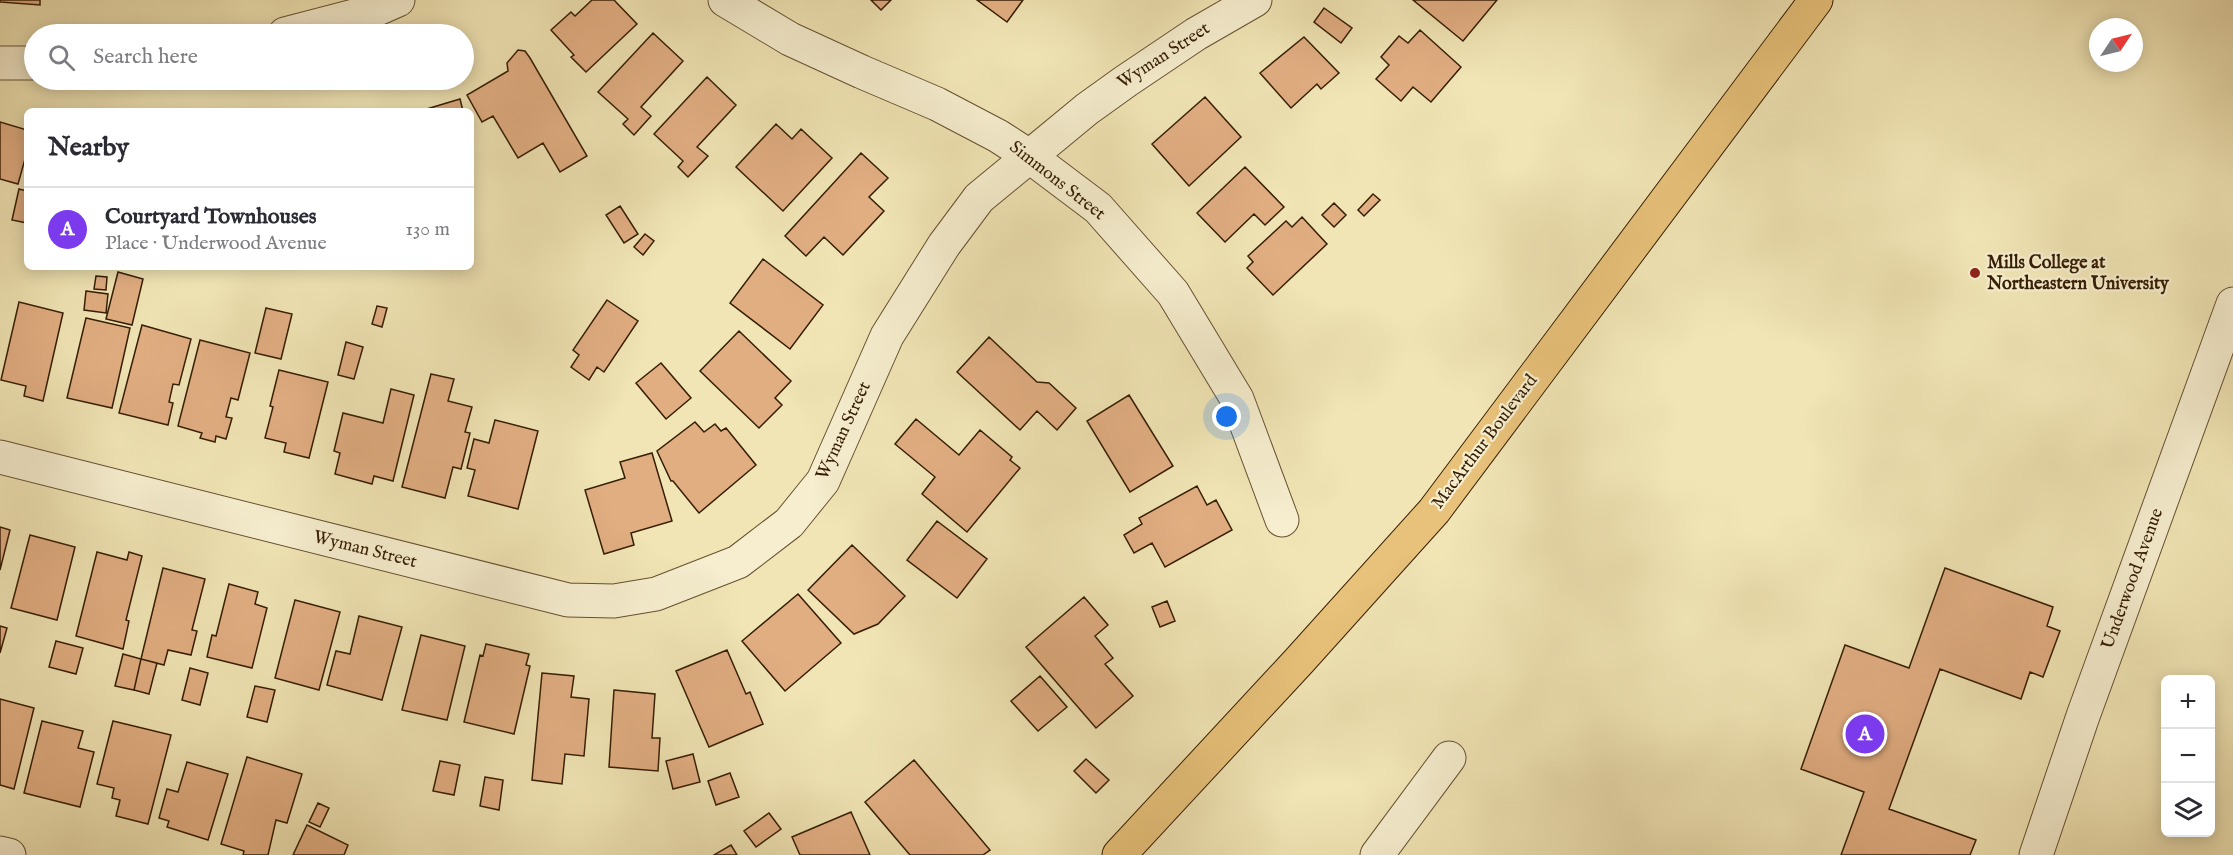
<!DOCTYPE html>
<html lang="en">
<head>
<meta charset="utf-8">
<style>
  :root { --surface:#fff; --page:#f2f2f3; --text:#2b2b33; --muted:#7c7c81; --line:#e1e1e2; --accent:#7c3aed }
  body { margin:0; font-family:"IM FELL English",serif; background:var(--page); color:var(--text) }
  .controls { position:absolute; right:18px; bottom:18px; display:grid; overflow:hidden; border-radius:9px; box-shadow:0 3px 15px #0003 }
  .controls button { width:54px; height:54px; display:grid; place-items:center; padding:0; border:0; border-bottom:2px solid var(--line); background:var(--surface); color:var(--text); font:30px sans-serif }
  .compass { position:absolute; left:2089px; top:18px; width:54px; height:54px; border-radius:50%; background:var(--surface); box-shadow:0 3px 15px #0003; rotate:55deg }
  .you { position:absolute; left:1227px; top:417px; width:21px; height:21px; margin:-15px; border:4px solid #fff; border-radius:50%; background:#1a73e8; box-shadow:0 0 0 9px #1a73e833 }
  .badge { display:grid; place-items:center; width:39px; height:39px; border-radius:50%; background:var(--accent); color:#fff; font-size:20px; font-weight:700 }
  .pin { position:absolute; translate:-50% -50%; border:3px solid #fff; box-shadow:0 2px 6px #0006 }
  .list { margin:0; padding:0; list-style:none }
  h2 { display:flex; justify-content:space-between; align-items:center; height:78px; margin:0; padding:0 24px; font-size:26px }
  h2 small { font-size:20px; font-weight:400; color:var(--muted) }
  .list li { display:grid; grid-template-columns:39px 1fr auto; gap:18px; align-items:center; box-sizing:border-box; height:84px; padding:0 24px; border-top:2px solid var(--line) }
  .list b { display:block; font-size:22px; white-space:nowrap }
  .list p { margin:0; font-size:20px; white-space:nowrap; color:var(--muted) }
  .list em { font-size:20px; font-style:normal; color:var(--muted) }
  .icon { flex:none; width:33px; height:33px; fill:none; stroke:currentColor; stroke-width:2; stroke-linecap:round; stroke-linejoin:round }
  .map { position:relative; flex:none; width:2233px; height:855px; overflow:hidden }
  .search { position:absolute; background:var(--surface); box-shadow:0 3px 15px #0003; left:24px; top:24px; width:450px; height:66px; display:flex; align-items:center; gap:15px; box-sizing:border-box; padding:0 21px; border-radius:33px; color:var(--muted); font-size:22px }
  .panel { position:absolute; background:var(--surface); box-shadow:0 3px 15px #0003; left:24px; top:108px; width:450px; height:162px; border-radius:9px }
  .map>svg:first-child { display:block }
  .building { fill:#e1ae82; stroke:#361e04; stroke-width:1.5 }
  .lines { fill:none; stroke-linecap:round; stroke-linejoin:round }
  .minor-casing { stroke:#655030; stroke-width:35 }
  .major-casing { stroke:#361e04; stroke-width:35 }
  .minor { stroke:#f6eecf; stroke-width:33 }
  .major { stroke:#e8c27a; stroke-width:33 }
  .poi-dot { fill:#8f2418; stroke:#f6eecf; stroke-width:2 }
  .labels { text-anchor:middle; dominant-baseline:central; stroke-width:4.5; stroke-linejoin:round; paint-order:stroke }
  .street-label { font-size:18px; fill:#361e04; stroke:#f6eecf }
  .poi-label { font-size:18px; font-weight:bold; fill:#361e04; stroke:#f6eecf; text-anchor:start }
</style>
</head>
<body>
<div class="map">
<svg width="2233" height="855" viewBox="0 0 2233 855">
  <rect width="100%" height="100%" fill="#f1e5b5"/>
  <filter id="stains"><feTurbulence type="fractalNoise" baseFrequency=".00333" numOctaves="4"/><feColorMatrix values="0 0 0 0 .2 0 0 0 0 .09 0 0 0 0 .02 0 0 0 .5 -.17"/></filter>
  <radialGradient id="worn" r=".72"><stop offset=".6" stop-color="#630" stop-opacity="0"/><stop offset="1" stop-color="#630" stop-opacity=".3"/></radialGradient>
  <!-- building -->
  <path class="building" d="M 0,0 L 40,0 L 40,5 L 0,2 Z
    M 592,0 L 614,0 L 637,24 L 586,72 L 571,57 L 574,55 L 551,30 L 571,12 L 575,16 Z
    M 871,0 L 891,0 L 881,10 Z
    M 977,0 L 1023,0 L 1007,22 Z
    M 1413,0 L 1497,0 L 1463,41 Z
    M 1324,8 L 1352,28 L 1341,43 L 1314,22 Z
    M 1420,30 L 1461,67 L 1431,102 L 1413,87 L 1401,101 L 1376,79 L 1389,65 L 1381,57 L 1399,36 L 1408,43 Z
    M 653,33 L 683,61 L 641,107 L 651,116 L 634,135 L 623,124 L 628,119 L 598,92 Z
    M 1304,37 L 1339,73 L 1321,89 L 1317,84 L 1291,108 L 1260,73 Z
    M 518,50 L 525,51 L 530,58 L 587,156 L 560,172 L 543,143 L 518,158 L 493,116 L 482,122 L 467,95 L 508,71 L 507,63 Z
    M 707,77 L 736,105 L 697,147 L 708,156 L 688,177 L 678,167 L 683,161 L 654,134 Z
    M 1205,97 L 1241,137 L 1189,186 L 1152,144 Z
    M 460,99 L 463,111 L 420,111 Z
    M 0,122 L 27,130 L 27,152 L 18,184 L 0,179 Z
    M 776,124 L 792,139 L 801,129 L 832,158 L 783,211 L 736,167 Z
    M 861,153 L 888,178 L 869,197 L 884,211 L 843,255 L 824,237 L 806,256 L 785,236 Z
    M 1245,167 L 1284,207 L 1265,225 L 1254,214 L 1225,242 L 1197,213 Z
    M 19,189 L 27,191 L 27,223 L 12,220 Z
    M 1373,194 L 1380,200 L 1364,216 L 1358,210 Z
    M 1334,203 L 1346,215 L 1334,227 L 1322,215 Z
    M 620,206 L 638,234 L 624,243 L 606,215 Z
    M 1302,217 L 1327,244 L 1273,295 L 1247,268 L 1253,262 L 1248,256 L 1286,221 L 1292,227 Z
    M 645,234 L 654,241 L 643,255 L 634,247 Z
    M 763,259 L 823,305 L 790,349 L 730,303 Z
    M 118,272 L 143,279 L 132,325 L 106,319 Z
    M 96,276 L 107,277 L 106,290 L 94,289 Z
    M 86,291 L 108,294 L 106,313 L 84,310 Z
    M 607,300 L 638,321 L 604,372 L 597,367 L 589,380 L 571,367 L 579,355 L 573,350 Z
    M 19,302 L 63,313 L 43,401 L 24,396 L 26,386 L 1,380 Z
    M 377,306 L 387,308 L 382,327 L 372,324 Z
    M 266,308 L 292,314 L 281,359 L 255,353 Z
    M 86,318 L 130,328 L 112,408 L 67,398 Z
    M 142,325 L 191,339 L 179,385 L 173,384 L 169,402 L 173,403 L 168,425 L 119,413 Z
    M 739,331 L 791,381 L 775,398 L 782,405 L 759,428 L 700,371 Z
    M 989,337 L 1037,382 L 1049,383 L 1076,408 L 1057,430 L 1037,411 L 1020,430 L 957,372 Z
    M 200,340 L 250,353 L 238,400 L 231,398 L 226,417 L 232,418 L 226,439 L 216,436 L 215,442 L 200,438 L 202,433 L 178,426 Z
    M 346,342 L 363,347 L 354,379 L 338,375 Z
    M 661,363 L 691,398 L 666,419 L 636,383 Z
    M 279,370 L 328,382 L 309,458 L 284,452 L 286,443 L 265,438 L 273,407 L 270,406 Z
    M 431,374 L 454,379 L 448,401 L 472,407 L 465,432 L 470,433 L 461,469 L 453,467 L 445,498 L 402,487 Z
    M 391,389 L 414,395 L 393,481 L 374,476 L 372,484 L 335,474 L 340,453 L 334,451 L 343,413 L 383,423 Z
    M 1129,395 L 1173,466 L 1130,492 L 1087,421 Z
    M 916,419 L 959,455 L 980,430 L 1012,457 L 1010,460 L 1020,468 L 967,532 L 922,494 L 935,477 L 895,444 Z
    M 495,420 L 538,431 L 518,509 L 468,496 L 475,470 L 467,468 L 474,439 L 489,443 Z
    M 695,422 L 704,432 L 715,424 L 721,431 L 726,428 L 756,465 L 699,513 L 673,481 L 671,481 L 657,451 Z
    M 652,453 L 672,521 L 631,533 L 634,545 L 604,554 L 585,490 L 625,478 L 620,462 Z
    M 1197,486 L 1207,505 L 1216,500 L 1232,530 L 1165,567 L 1152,543 L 1134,553 L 1124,535 L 1142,524 L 1139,518 Z
    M 937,521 L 987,559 L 957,598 L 907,560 Z
    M 0,527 L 10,530 L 0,570 Z
    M 30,535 L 75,547 L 57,620 L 11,608 Z
    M 852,545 L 905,596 L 878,624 L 854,634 L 808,590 Z
    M 97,552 L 127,560 L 129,552 L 142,556 L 126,620 L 129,621 L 123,649 L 76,636 Z
    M 163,568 L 205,579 L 192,630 L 197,631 L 191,655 L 168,650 L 164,665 L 141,659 Z
    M 1945,568 L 2053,607 L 2047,626 L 2060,631 L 2043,677 L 2030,672 L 2021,699 L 1940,669 L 1889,809 L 1976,840 L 1970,855 L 1841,855 L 1864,792 L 1801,769 L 1845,645 L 1909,668 Z
    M 229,584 L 258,592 L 255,604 L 267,608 L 252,668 L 207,657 L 212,635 L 216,636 Z
    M 798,594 L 841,643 L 785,691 L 742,641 Z
    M 1084,597 L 1108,625 L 1095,636 L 1113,658 L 1105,664 L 1133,696 L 1096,728 L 1026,647 Z
    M 295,600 L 340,612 L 319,690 L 275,678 Z
    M 1167,601 L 1175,621 L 1160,627 L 1152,607 Z
    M 359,616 L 402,627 L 382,700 L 327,685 L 336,651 L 350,654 Z
    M 0,626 L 7,628 L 0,653 Z
    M 421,635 L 465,646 L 447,720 L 402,710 Z
    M 56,641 L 83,648 L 76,674 L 49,667 Z
    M 486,644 L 529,654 L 526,665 L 530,666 L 514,734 L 464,722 L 480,655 L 483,656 Z
    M 727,650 L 746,694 L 750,692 L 763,724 L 709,747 L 676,671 Z
    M 123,654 L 141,659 L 134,690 L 115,686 Z
    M 141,659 L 157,663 L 149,694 L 134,690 Z
    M 190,668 L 208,673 L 200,705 L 182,700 Z
    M 542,673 L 574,676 L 571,697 L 589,699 L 584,756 L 565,754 L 562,784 L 532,780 Z
    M 1040,676 L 1067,707 L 1038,731 L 1011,701 Z
    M 255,686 L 275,690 L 267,722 L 247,717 Z
    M 614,690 L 655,694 L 652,738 L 660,738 L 658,771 L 609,767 Z
    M 0,699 L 34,708 L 14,789 L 0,785 Z
    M 42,721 L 83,731 L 78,748 L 94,752 L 80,807 L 24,793 Z
    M 113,721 L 171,735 L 148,824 L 116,816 L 120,800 L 112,798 L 114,788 L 97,784 Z
    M 693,754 L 700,782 L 673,789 L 666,761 Z
    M 247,757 L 302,774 L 287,823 L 276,820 L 268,855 L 243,855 L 244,851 L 221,844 Z
    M 1086,759 L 1109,780 L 1096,793 L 1074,771 Z
    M 914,760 L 990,850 L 983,855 L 910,855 L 865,802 Z
    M 440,761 L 460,765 L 454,795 L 433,791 Z
    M 187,762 L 228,774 L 208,840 L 167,827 L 169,821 L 159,818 L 167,789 L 178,792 Z
    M 730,773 L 739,797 L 716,805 L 708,781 Z
    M 485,777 L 503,780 L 499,810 L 480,806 Z
    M 318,803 L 329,808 L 320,827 L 309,822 Z
    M 851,812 L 870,855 L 800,855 L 792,837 Z
    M 769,813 L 781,829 L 756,847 L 744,831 Z
    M 307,825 L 348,845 L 344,855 L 293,855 Z
    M 731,845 L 737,855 L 714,855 Z"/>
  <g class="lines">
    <!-- minor casing -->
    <g class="minor-casing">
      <path id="minor" d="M 725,0 L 790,39 L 862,72 L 937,104 L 998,136 L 1029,156 L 1098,208 L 1173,293 L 1237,399 L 1282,520
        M 285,34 L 373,11 L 398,0
        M 0,63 L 34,63
        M 0,457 L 568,600 L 614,601 L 656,594 L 738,562 L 789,523 L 823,481 L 887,336 L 944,245 L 979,198 L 1087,109 L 1126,81 L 1196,34 L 1255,0
        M 0,853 L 9,855
        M 1377,855 L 1449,758
        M 2036,855 L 2083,716 L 2233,304"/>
    </g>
    <!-- major casing -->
    <g class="major-casing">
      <path id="major" d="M 1119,855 L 1299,661 L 1434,511 L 1816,0"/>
    </g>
    <!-- minor -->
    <use href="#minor" class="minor"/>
    <!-- major -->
    <use href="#major" class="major"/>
  </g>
  <!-- markers -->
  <circle class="poi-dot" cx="1975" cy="273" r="6"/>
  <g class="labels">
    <!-- street labels -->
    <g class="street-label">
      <text transform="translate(1164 56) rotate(-33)">Wyman Street</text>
      <text transform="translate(1057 181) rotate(38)">Simmons Street</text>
      <text transform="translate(844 431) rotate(-65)">Wyman Street</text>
      <text transform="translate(1485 442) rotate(-53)">MacArthur Boulevard</text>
      <text transform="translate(365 550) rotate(14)">Wyman Street</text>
      <text transform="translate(2133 579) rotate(-70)">Underwood Avenue</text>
    </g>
    <!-- poi labels -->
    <g class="poi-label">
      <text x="1987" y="263">Mills College at<tspan x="1987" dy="21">Northeastern University</tspan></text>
    </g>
  </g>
  <rect width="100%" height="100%" filter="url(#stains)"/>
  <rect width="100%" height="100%" fill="url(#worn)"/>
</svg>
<div class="controls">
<button>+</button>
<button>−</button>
<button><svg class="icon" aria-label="layers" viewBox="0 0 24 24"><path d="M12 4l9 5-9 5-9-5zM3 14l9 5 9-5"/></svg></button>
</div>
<svg class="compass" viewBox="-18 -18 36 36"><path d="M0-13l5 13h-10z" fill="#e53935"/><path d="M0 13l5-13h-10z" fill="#7c7c81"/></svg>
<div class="you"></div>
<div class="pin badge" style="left:1865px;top:734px">A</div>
<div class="search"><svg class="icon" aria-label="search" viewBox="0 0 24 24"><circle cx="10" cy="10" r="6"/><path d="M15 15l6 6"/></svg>Search here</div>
<section class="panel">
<h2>Nearby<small></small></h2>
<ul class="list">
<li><span class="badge">A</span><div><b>Courtyard Townhouses</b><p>Place · Underwood Avenue</p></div><em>130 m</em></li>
</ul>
</section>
</div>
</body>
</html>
